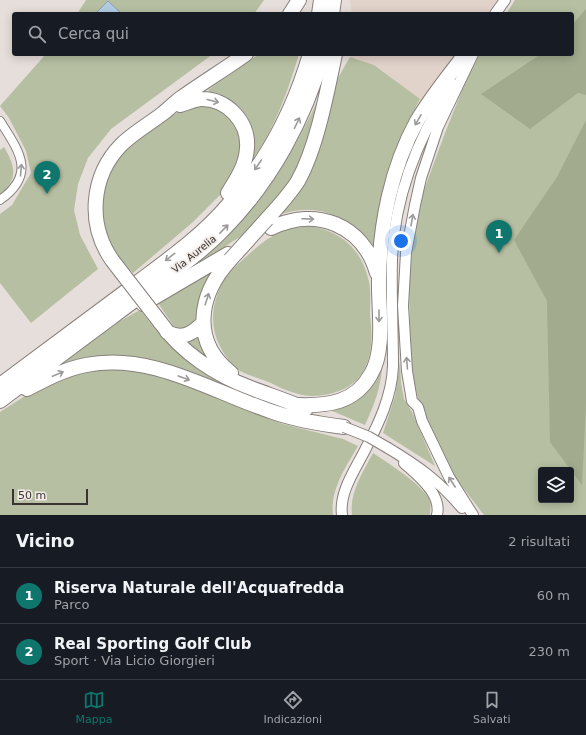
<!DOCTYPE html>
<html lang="it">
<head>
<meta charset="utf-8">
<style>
  :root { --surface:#171b24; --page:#242831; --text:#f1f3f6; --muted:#9ea1a6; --line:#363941; --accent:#0f766e }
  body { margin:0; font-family:"DejaVu Sans",sans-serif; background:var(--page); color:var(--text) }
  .controls { position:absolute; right:12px; bottom:12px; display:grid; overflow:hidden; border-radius:4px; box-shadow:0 2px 10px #0003 }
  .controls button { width:36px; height:36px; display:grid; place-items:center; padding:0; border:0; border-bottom:1px solid var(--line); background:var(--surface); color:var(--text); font:20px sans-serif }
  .scale { position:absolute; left:12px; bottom:10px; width:76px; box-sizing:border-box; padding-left:4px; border:2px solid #383534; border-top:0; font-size:11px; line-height:14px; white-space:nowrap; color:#383534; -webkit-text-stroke:3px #f3ebe7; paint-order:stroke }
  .you { position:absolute; left:401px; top:241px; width:14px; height:14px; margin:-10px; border:3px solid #fff; border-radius:50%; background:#1a73e8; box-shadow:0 0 0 6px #1a73e833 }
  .badge { display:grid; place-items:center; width:26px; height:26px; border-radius:50%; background:var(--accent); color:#fff; font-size:13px; font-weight:700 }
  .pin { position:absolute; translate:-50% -33px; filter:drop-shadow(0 1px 2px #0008) }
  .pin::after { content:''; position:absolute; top:21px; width:14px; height:12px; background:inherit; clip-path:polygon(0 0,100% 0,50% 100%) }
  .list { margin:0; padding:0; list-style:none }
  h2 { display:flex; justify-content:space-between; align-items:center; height:52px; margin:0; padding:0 16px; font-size:17px }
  h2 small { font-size:13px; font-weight:400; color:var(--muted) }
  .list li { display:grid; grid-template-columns:26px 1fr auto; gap:12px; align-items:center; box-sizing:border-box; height:56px; padding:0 16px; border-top:1px solid var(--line) }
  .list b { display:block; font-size:15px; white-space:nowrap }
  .list p { margin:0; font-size:13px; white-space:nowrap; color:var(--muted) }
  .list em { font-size:13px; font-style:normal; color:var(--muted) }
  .icon { flex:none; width:22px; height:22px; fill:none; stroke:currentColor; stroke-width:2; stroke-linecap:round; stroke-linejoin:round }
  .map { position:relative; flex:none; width:586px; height:515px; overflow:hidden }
  .search { position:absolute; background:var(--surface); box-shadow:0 2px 10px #0003; left:12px; right:12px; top:12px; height:44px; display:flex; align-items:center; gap:10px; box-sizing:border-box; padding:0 14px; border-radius:4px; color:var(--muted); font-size:15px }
  .sheet { height:164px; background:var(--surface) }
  nav { display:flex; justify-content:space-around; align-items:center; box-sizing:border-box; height:56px; border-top:1px solid var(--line); background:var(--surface); font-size:11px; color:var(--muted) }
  nav a { display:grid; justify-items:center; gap:2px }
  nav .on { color:var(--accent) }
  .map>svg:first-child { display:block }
  .built { fill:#e1d2ca }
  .green { fill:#b6bfa1; fill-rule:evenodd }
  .forest { fill:#a2ab8d }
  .water { fill:#b2cde3; stroke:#8d9fae }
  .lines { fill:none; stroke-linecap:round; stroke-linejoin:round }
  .minor-casing { stroke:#87807c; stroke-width:10 }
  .tertiary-casing { stroke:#87807c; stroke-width:12 }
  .trunk-casing { stroke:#87807c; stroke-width:16 }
  .minor { stroke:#fff; stroke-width:8 }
  .tertiary { stroke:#fff; stroke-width:10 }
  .trunk { stroke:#fff; stroke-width:14 }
  .tertiary-bridge-casing { stroke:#87807c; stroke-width:12; stroke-linecap:butt }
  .trunk-bridge-casing { stroke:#87807c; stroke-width:16; stroke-linecap:butt }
  .tertiary-bridge { stroke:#fff; stroke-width:10 }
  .trunk-bridge { stroke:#fff; stroke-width:14 }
  .oneway { stroke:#9c9a9a }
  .labels { text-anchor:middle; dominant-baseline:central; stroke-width:3.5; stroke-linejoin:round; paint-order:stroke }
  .street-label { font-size:10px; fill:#383534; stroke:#f3ebe7 }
</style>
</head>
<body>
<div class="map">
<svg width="586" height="515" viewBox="0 0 586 515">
  <rect width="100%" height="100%" fill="#e6deda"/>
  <!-- built -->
  <path class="built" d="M 350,0 L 497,0 L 487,14 L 352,14 Z
    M 350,54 L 458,54 L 421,102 L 383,71 L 374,65 L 350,57 Z"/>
  <!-- green -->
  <path class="green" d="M 86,0 L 264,0 L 254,14 L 77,14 Z
    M 515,0 L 586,0 L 586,515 L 484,515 L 454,476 L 421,411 L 414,381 L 411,358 L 409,289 L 413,242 L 424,190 L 445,133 L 467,78 L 480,54 L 572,54 L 572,14 L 506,14 ZM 541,470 L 571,470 L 571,500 L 541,500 Z
    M 46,54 L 213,54 L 111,129 L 88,158 L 78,184 L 74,210 L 80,235 L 98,269 L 31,323 L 0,283 L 0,214 L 12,205 L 31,173 L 26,151 L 9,118 L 0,106 Z
    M 259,54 L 299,54 C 288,91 275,127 253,159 C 256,134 253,112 227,100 C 220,97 213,96 208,90 Z
    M 350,57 L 374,65 L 420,99 C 396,142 377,200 374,249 C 346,216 321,201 278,215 L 335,83 Z
    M 318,100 L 315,119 L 303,157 L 291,180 L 281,194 L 246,234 L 233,241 L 215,254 L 194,267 C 209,253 225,240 239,224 C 272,187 297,145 318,100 Z
    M 192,104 L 213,105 L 236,121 L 243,149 L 228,185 L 220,195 L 193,222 L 133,273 C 124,263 115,253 109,241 C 96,213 103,175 124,152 C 134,142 146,133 158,125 C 169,118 180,110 192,104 Z
    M 4,147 C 15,166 19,179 0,194 L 0,150 Z
    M 309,226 C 341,231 362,249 369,282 C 371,292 370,304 370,315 C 371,325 372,335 371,345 C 368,380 345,395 312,396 C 296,396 280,387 266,381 C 258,378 248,375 240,371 C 230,364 223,353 218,342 C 208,320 214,291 230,272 C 235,266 242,261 248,255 C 259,245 271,235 286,230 C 293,228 301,227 309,226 Z
    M 213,271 L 194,323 L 191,327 L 177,331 L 158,303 Z
    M 140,310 C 150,322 159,335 170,345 C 191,366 217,380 243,393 L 242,395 L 159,361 C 124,353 94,354 60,365 L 113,325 Z
    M 199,333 L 207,354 L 205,356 L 185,340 Z
    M 400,362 L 401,383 L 404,399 L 412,412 L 435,466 L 383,433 L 395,396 Z
    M 382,363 C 382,386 374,405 365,425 L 330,410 Z
    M 116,367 L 157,374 L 283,424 L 343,439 L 358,446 C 346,467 330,489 333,515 L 0,515 L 0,412 L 33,391 L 72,373 Z
    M 373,453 C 386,462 427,487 430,502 C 431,506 430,511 430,515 L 352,515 C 349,493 363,472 373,453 Z"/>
  <!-- forest -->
  <path class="forest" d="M 586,9 L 586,95 L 578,93 L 530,129 L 481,94 L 541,54 L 572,54 L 572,25 Z
    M 586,120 L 586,405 L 582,485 L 550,442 L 547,301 L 514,240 L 557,177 Z"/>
  <!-- water -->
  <path class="water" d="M 108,1 L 122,14 L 95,14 Z"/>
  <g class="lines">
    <!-- minor casing -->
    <g class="minor-casing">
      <path id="minor" d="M 0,121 C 19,151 37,174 0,200"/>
    </g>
    <!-- tertiary casing -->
    <g class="tertiary-casing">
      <path id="tertiary" d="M 495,14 L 505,0
        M 473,54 L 438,127 L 421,178 L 415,205 L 406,253 L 403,306 L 407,371 L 412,401 L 418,407 L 422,421 L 449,477 L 473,515
        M 388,448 C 418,466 439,481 462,508
        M 404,463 C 418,476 442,494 437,515
        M 342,515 C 339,492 355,470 365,450 C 379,423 392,396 393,366 C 393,331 391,295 392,260 C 394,197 419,136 452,84"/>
    </g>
    <!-- trunk casing -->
    <g class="trunk-casing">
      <path id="trunk" d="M 290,14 L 299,0
        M 319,14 L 321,0
        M 332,14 L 334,0
        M 180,105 C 187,103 193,100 200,99 C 227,98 249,122 247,148 C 246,165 237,179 228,193
        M 267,219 C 278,207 289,195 298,181 C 317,147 327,92 335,54
        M 271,228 C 316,206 363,225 377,273
        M 112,260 C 87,224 91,176 121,145 C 133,133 149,124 162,114 C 169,109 174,103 181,98 C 202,83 225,69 246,54
        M 230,260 C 198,295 191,342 231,373
        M 143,304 L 228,254
        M 160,322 C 182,353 216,375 251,388 C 269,395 288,401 306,409
        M 167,332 C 182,340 192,334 203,323
        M 0,385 C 43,353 86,321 129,289 C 163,263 200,238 228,205 C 266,162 294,109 310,54
        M 27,389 C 46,379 65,369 86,365 C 152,352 212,392 273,412 C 296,420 320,424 344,427
        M 0,401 C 46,366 92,332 139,297 C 167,276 199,255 224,229 C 271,181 305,119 323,54
        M 298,405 C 328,406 355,403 371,374 C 386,349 378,307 379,278 C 380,225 391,168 417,121 C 431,97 449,76 465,54"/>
    </g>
    <!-- minor -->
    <use href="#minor" class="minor"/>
    <!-- tertiary -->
    <use href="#tertiary" class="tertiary"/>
    <!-- trunk -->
    <use href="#trunk" class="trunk"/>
    <!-- tertiary-bridge casing -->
    <g class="tertiary-bridge-casing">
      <path id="tertiary-bridge" d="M 344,427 L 369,437 L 388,448"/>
    </g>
    <!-- trunk-bridge casing -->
    <g class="trunk-bridge-casing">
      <path id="trunk-bridge" d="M 112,260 L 160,322
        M 230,260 L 267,219"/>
    </g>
    <!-- tertiary-bridge -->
    <use href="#tertiary-bridge" class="tertiary-bridge"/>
    <!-- trunk-bridge -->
    <use href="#trunk-bridge" class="trunk-bridge"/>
  </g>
  <!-- one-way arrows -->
  <defs><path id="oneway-shaft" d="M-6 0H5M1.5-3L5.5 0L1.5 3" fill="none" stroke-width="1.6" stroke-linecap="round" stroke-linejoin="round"/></defs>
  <g class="oneway">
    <use href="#oneway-shaft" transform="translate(213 101) rotate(14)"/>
    <use href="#oneway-shaft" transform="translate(418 120) rotate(120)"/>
    <use href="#oneway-shaft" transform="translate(297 123) rotate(-64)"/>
    <use href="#oneway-shaft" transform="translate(258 165) rotate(124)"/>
    <use href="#oneway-shaft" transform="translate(21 170) rotate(-85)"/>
    <use href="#oneway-shaft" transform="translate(308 219) rotate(2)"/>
    <use href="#oneway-shaft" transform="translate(412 220) rotate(-80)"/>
    <use href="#oneway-shaft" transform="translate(224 229) rotate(-46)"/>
    <use href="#oneway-shaft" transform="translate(170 257) rotate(142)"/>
    <use href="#oneway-shaft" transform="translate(207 299) rotate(-72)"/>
    <use href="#oneway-shaft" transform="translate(379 316) rotate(90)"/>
    <use href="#oneway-shaft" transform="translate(407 363) rotate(-94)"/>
    <use href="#oneway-shaft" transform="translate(58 374) rotate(-23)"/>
    <use href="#oneway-shaft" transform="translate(184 378) rotate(20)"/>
    <use href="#oneway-shaft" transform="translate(452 482) rotate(-123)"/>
  </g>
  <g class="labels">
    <!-- street labels -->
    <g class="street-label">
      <text transform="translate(194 254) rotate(-39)">Via Aurelia</text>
    </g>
  </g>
</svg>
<div class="controls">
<button><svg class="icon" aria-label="layers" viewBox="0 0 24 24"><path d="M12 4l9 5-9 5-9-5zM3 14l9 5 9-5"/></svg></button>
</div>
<div class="scale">50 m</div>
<div class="you"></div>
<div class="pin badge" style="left:499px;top:253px">1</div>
<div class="pin badge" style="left:47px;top:194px">2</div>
<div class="search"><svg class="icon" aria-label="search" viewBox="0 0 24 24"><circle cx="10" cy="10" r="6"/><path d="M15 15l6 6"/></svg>Cerca qui</div>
</div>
<section class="sheet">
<h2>Vicino<small>2 risultati</small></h2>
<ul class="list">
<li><span class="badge">1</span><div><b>Riserva Naturale dell'Acquafredda</b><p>Parco</p></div><em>60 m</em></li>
<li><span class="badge">2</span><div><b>Real Sporting Golf Club</b><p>Sport · Via Licio Giorgieri</p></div><em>230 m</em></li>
</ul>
</section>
<nav>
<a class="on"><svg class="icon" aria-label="map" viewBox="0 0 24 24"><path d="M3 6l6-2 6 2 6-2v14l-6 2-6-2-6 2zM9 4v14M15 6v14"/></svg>Mappa</a>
<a><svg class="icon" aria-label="directions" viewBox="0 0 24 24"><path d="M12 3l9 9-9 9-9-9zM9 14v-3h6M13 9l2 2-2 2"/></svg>Indicazioni</a>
<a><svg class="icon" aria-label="saved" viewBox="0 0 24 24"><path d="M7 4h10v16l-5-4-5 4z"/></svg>Salvati</a>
</nav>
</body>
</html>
